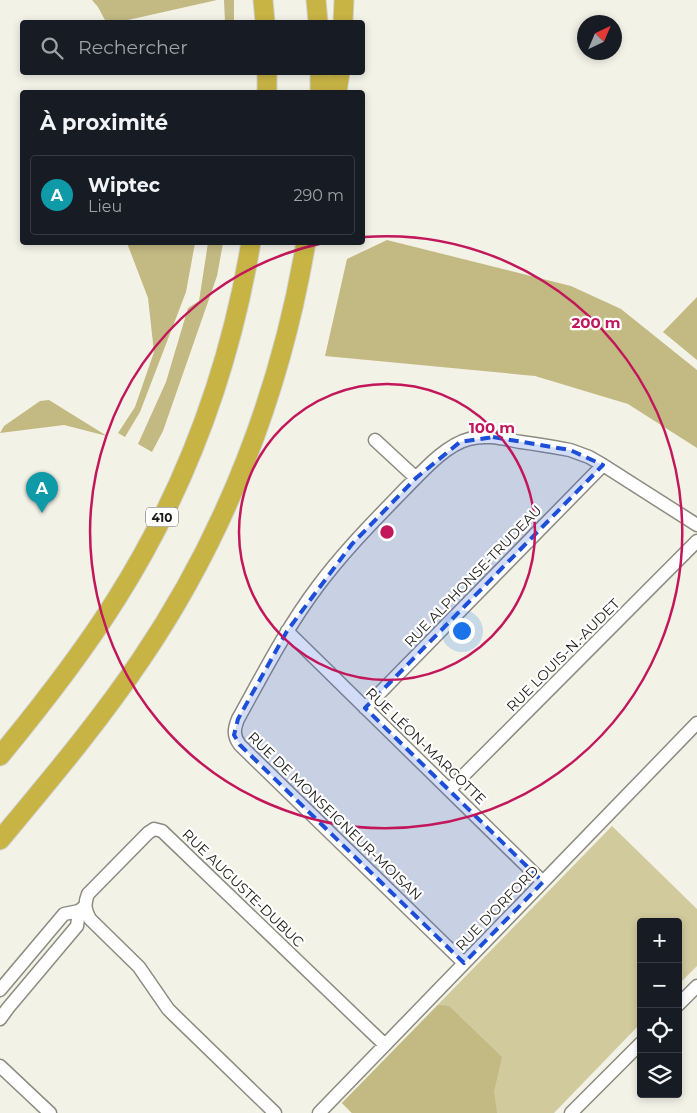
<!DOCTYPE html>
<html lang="fr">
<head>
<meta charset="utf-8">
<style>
  :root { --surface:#171b24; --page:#242831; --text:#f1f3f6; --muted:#9ea1a6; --line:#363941; --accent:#94b1cb }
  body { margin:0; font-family:Montserrat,sans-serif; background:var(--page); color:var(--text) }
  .controls { position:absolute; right:15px; bottom:15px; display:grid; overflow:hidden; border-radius:5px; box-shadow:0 2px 8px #0003 }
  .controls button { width:45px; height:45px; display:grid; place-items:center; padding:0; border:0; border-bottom:1px solid var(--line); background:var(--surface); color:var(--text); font:25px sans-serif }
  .compass { position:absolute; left:577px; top:15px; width:45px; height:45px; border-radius:50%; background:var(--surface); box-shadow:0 2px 8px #0003; rotate:44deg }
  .you { position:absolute; left:461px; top:630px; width:18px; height:18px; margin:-12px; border:4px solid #fff; border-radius:50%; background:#1a73e8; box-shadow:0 0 0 8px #1a73e833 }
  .badge { display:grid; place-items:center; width:32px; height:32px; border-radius:50%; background:var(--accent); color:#fff; font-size:16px; font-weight:700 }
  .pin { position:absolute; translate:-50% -41px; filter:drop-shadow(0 1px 2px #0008) }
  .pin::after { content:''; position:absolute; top:26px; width:18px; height:15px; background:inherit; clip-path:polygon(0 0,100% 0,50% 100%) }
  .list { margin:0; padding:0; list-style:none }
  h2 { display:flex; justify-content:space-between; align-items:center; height:65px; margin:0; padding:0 20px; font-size:21px }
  h2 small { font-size:16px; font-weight:400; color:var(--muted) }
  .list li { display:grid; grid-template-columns:32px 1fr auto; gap:15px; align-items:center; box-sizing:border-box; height:80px; margin:0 10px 10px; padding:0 10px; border:1px solid var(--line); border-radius:5px }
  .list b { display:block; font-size:19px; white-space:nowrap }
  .list p { margin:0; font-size:16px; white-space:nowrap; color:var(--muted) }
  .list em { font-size:16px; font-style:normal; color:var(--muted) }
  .icon { flex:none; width:28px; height:28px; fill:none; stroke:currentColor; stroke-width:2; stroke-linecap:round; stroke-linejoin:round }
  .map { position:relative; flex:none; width:697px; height:1113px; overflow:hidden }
  .search { position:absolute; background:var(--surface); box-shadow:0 2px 8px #0003; left:20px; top:20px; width:345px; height:55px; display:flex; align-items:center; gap:12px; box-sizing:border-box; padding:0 18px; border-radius:5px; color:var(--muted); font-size:19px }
  .panel { position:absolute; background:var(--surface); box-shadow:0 2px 8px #0003; left:20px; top:90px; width:345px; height:155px; border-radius:5px }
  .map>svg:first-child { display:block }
  .green { fill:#d1ca9d }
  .forest { fill:#c3b982 }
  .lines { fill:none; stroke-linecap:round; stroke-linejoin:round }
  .minor-casing { stroke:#8d8b81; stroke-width:15 }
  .highway-casing { stroke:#d1d1d0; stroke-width:21 }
  .minor { stroke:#fff; stroke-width:12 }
  .highway { stroke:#c7b445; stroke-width:19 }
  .marked { fill:#1d4ed8; fill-opacity:0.2; stroke:#1d4ed8; stroke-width:4; stroke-dasharray:10 6; stroke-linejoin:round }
  .ring { fill:none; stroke:#c2185b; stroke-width:2.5 }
  .labels { text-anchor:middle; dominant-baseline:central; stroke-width:4.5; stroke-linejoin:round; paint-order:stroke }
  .shield { fill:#fff; stroke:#5f5f5c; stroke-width:1 }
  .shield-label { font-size:12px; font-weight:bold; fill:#1b1a16 }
  .street-label { font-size:14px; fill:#1b1a16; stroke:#fff }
  .centre { fill:#c2185b; stroke:#fff; stroke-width:2.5 }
  .ring-label { font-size:15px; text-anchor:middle; font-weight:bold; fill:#c2185b; stroke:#fff; stroke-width:4.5; stroke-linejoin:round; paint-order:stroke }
</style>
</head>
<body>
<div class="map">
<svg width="697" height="1113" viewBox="0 0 697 1113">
  <rect width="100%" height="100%" fill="#f3f2e7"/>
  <!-- green -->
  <path class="green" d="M 612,826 L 697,909 L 697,966 L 678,985 L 678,922 L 641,922 L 641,1023 L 554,1113 L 352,1113 L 342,1103 Z"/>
  <!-- forest -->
  <path class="forest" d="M 92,0 L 217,0 L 119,22 L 106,22 L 98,7 Z
    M 224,0 L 234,0 L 234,22 L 225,22 Z
    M 387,240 L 571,286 L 621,309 L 697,370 L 697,448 L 628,404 L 535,376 L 325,356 L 347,259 Z
    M 127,243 L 195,243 L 186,292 L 140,412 L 125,437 L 118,433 L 135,407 L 154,352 L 148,298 Z
    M 208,243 L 223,243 L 217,276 L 163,431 L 152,452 L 138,444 L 166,382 L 188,308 L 199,301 Z
    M 697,297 L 697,360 L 663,332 Z
    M 49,400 L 107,436 L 64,425 L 0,433 L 4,426 L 40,401 Z
    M 438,1005 L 449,1006 L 502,1057 L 494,1092 L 497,1113 L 352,1113 L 342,1103 Z"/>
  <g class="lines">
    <!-- minor casing -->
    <g class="minor-casing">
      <path id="minor" d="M 375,440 L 416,478
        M 287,631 L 543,882
        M 365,708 L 603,465
        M 449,790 L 697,541
        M 464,963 L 240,745 C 233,736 234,729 238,719 C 263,674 287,627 318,586 C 344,551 374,521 404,490 C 421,473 445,445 469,439 C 486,434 504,439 521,442 C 537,444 554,447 570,450 L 589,457 L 603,465 L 697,525
        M 0,990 L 64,914 L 79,911 L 85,906
        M 678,1005 L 697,986
        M 0,1019 L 8,1008 L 77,926 L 79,911
        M 0,1066 L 50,1113
        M 275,1113 L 175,1016 L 168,1009 L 139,967 L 90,919 C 85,910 84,904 88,894 L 148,833 L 154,829 L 162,831 L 385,1045
        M 319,1113 L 697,723
        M 571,1113 L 641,1043"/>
    </g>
    <!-- highway casing -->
    <g class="highway-casing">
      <path id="highway" d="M 263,0 L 265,22
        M 316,0 L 318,22
        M 343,22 L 344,0
        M 320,72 L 320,92
        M 267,92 L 267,72
        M 337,92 L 340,72
        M 0,756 C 42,705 82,654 117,598 C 185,490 230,368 251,242
        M 0,840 C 49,781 99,722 142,658 C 226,534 281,391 306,242"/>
    </g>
    <!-- minor -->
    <use href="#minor" class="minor"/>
    <!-- highway -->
    <use href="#highway" class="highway"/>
  </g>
  <!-- marked area -->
  <path class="marked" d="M 493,437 L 570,450 L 603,465 L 365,708 L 543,882 L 464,963 L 240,745 L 234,735 L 238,719 L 287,631 L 352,544 L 416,478 L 460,442 Z"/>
  <!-- distance rings -->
  <g class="ring">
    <circle cx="387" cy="532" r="148"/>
    <path d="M364 237A296 296 0 1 1 323 243"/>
  </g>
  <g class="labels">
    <!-- shield labels -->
    <rect class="shield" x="146" y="507.5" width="32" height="19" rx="4"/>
    <g class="shield-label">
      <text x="162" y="517">410</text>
    </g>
    <!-- street labels -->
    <g class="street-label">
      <text transform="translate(473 576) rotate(-46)">RUE ALPHONSE-TRUDEAU</text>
      <text transform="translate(563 655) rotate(-45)">RUE LOUIS-N.-AUDET</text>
      <text transform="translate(426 746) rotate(44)">RUE LÉON-MARCOTTE</text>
      <text transform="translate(335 816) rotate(44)">RUE DE MONSEIGNEUR-MOISAN</text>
      <text transform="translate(243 888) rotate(44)">RUE AUGUSTE-DUBUC</text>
      <text transform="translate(497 908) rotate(-46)">RUE D'ORFORD</text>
    </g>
  </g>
  <circle cx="387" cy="532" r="8" class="centre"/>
  <g class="ring-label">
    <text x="596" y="328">200 m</text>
    <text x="492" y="433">100 m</text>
  </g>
</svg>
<div class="controls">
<button>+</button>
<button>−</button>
<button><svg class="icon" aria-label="locate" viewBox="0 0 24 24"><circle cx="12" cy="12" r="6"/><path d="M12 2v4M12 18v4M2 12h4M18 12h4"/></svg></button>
<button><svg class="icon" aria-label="layers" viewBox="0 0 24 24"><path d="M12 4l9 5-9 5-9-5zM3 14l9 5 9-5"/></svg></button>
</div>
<svg class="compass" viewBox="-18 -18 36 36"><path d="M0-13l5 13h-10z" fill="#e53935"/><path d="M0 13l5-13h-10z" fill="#9ea1a6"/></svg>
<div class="you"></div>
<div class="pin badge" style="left:42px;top:513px;background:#0f9aa8">A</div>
<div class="search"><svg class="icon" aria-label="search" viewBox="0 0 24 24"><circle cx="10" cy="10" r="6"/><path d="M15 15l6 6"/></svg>Rechercher</div>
<section class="panel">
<h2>À proximité<small></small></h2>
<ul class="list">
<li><span class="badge" style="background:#0f9aa8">A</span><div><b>Wiptec</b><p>Lieu</p></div><em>290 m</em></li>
</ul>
</section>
</div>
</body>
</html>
